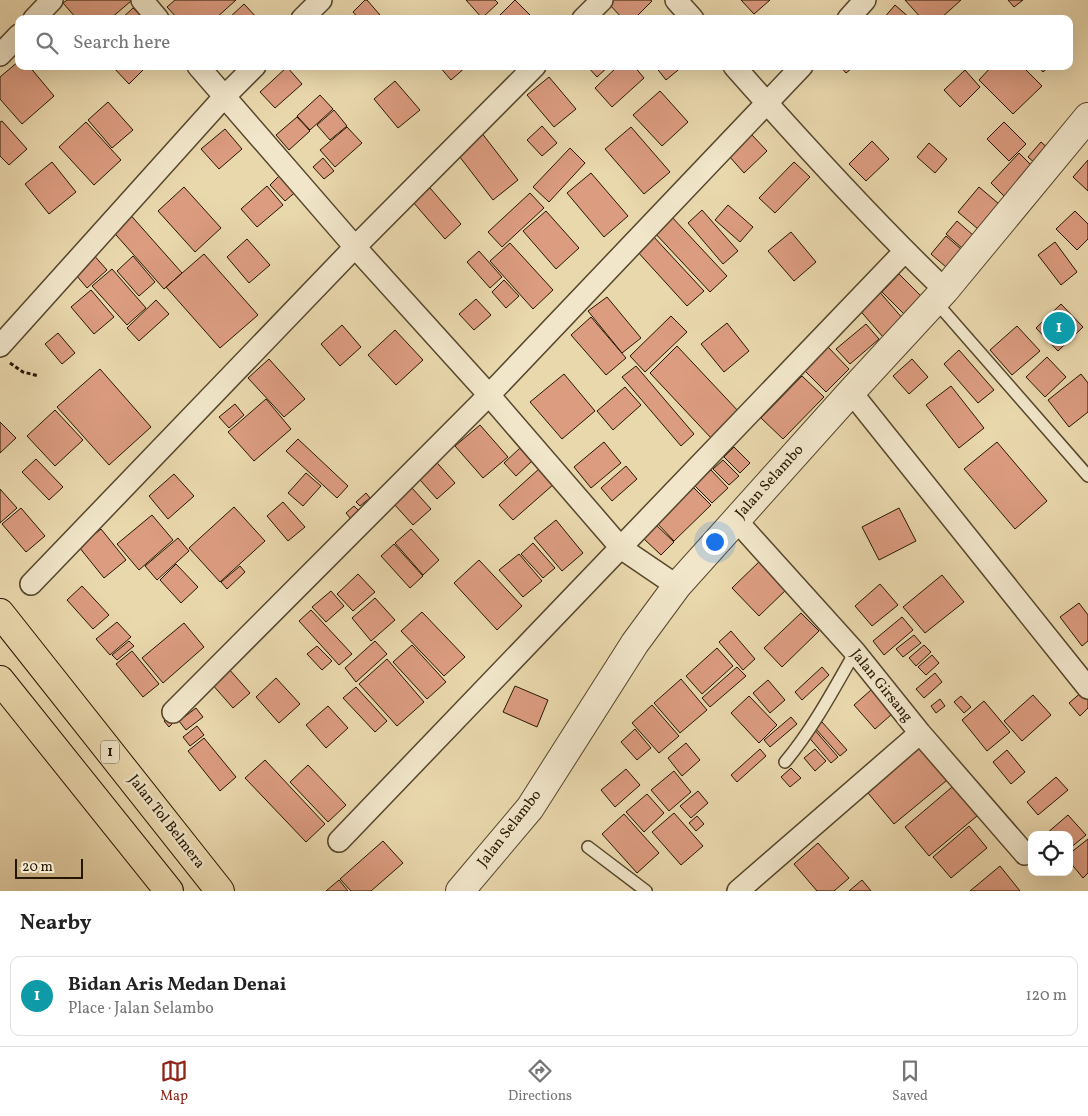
<!DOCTYPE html>
<html lang="en">
<head>
<meta charset="utf-8">
<style>
  :root { --surface:#fff; --page:#f6f6f6; --text:#222; --muted:#767676; --line:#e0e0e0; --accent:#8f2418 }
  body { margin:0; font-family:Vollkorn,serif; background:var(--page); color:var(--text) }
  .controls { position:absolute; right:15px; bottom:15px; display:grid; overflow:hidden; border-radius:10px; box-shadow:0 5px 20px #0002 }
  .controls button { width:45px; height:45px; display:grid; place-items:center; padding:0; border:0; border-bottom:1px solid var(--line); background:var(--surface); color:var(--text); font:25px sans-serif }
  .scale { position:absolute; left:15px; bottom:12px; width:68px; box-sizing:border-box; padding-left:5px; border:2px solid #251601; border-top:0; font-size:14px; line-height:18px; white-space:nowrap; color:#251601; -webkit-text-stroke:4px #f1e6ca; paint-order:stroke }
  .you { position:absolute; left:714px; top:541px; width:18px; height:18px; margin:-12px; border:4px solid #fff; border-radius:50%; background:#1a73e8; box-shadow:0 0 0 8px #1a73e833 }
  .badge { display:grid; place-items:center; width:32px; height:32px; border-radius:50%; background:var(--accent); color:#fff; font-size:16px; font-weight:700 }
  .pin { position:absolute; translate:-50% -50%; border:2px solid #fff; box-shadow:0 1px 5px #0006 }
  .list { margin:0; padding:0; list-style:none }
  h2 { display:flex; justify-content:space-between; align-items:center; height:65px; margin:0; padding:0 20px; font-size:21px }
  h2 small { font-size:16px; font-weight:400; color:var(--muted) }
  .list li { display:grid; grid-template-columns:32px 1fr auto; gap:15px; align-items:center; box-sizing:border-box; height:80px; margin:0 10px 10px; padding:0 10px; border:1px solid var(--line); border-radius:10px }
  .list b { display:block; font-size:19px; white-space:nowrap }
  .list p { margin:0; font-size:16px; white-space:nowrap; color:var(--muted) }
  .list em { font-size:16px; font-style:normal; color:var(--muted) }
  .icon { flex:none; width:28px; height:28px; fill:none; stroke:currentColor; stroke-width:2; stroke-linecap:round; stroke-linejoin:round }
  .map { position:relative; flex:none; width:1088px; height:891px; overflow:hidden }
  .search { position:absolute; background:var(--surface); box-shadow:0 5px 20px #0002; left:15px; right:15px; top:15px; height:55px; display:flex; align-items:center; gap:12px; box-sizing:border-box; padding:0 18px; border-radius:10px; color:var(--muted); font-size:19px }
  .sheet { height:155px; background:var(--surface) }
  nav { display:flex; justify-content:space-around; align-items:center; box-sizing:border-box; height:70px; border-top:1px solid var(--line); background:var(--surface); font-size:14px; color:var(--muted) }
  nav a { display:grid; justify-items:center; gap:2px }
  nav .on { color:var(--accent) }
  .map>svg:first-child { display:block }
  .building { fill:#dc9c80; stroke:#251601 }
  .lines { fill:none; stroke-linecap:round; stroke-linejoin:round }
  .service-casing { stroke:#56462c; stroke-width:14 }
  .minor-casing { stroke:#56462c; stroke-width:24 }
  .tertiary-casing { stroke:#56462c; stroke-width:30 }
  .motorway-casing { stroke:#251601; stroke-width:30 }
  .path { stroke:#251601; stroke-width:3; stroke-dasharray:4 2.5; stroke-linecap:butt }
  .service { stroke:#f1e6ca; stroke-width:11 }
  .minor { stroke:#f1e6ca; stroke-width:21 }
  .tertiary { stroke:#f1e6ca; stroke-width:28 }
  .motorway { stroke:#ead8ad; stroke-width:28 }
  .labels { text-anchor:middle; dominant-baseline:central; stroke-width:5; stroke-linejoin:round; paint-order:stroke }
  .shield { fill:#f1e6ca; stroke:#62543d; stroke-width:1 }
  .shield-label { font-size:14px; font-weight:bold; fill:#251601 }
  .street-label { font-size:15px; fill:#251601; stroke:#f1e6ca }
</style>
</head>
<body>
<div class="map">
<svg width="1088" height="891" viewBox="0 0 1088 891">
  <rect width="100%" height="100%" fill="#ead8ad"/>
  <filter id="stains"><feTurbulence type="fractalNoise" baseFrequency=".004" numOctaves="4"/><feColorMatrix values="0 0 0 0 .2 0 0 0 0 .09 0 0 0 0 .02 0 0 0 .5 -.17"/></filter>
  <radialGradient id="worn" r=".72"><stop offset=".6" stop-color="#630" stop-opacity="0"/><stop offset="1" stop-color="#630" stop-opacity=".3"/></radialGradient>
  <!-- building -->
  <path class="building" d="M 67,0 L 130,0 L 131,1 L 110,19 L 77,19 L 63,3 Z
    M 175,0 L 236,0 L 215,19 L 178,19 L 167,7 Z
    M 365,0 L 367,0 L 380,15 L 375,19 L 359,19 L 353,12 Z
    M 466,0 L 495,0 L 498,3 L 482,18 Z
    M 515,0 L 534,19 L 496,19 Z
    M 612,0 L 650,0 L 652,1 L 634,19 L 623,19 L 609,4 Z
    M 741,0 L 770,0 L 754,14 Z
    M 905,0 L 961,0 L 940,19 L 922,19 Z
    M 1008,0 L 1023,0 L 1014,7 Z
    M 244,4 L 258,19 L 228,19 Z
    M 895,5 L 911,19 L 883,19 Z
    M 133,8 L 144,19 L 121,19 Z
    M 19,61 L 19,66 L 29,66 L 54,96 L 22,124 L 0,99 L 0,77 Z
    M 112,66 L 147,66 L 129,84 Z
    M 439,66 L 467,66 L 451,80 Z
    M 587,66 L 609,66 L 597,77 Z
    M 618,66 L 634,66 L 644,78 L 612,107 L 595,88 Z
    M 655,66 L 683,66 L 666,80 Z
    M 840,66 L 855,66 L 846,73 Z
    M 992,66 L 1022,66 L 1042,86 L 1013,114 L 979,80 Z
    M 1038,66 L 1050,66 L 1043,72 Z
    M 287,67 L 302,84 L 275,108 L 260,92 Z
    M 965,70 L 980,87 L 960,107 L 944,90 Z
    M 549,77 L 576,109 L 554,127 L 527,95 Z
    M 395,81 L 420,110 L 398,128 L 374,99 Z
    M 660,91 L 688,122 L 662,146 L 633,115 Z
    M 320,95 L 333,109 L 310,130 L 297,116 Z
    M 108,102 L 133,130 L 112,148 L 88,120 Z
    M 334,110 L 347,126 L 330,140 L 317,125 Z
    M 297,117 L 310,131 L 289,150 L 276,135 Z
    M 2,121 L 27,149 L 9,165 L 0,156 L 0,122 Z
    M 86,122 L 121,160 L 94,185 L 59,147 Z
    M 1004,122 L 1026,144 L 1009,161 L 987,139 Z
    M 542,126 L 557,143 L 542,156 L 527,140 Z
    M 347,127 L 362,143 L 335,167 L 320,150 Z
    M 631,127 L 670,172 L 644,194 L 605,149 Z
    M 225,129 L 242,149 L 219,169 L 201,149 Z
    M 481,132 L 518,180 L 493,200 L 456,152 Z
    M 752,135 L 767,151 L 744,173 L 729,156 Z
    M 872,141 L 889,159 L 866,181 L 849,164 Z
    M 1041,142 L 1050,150 L 1037,165 L 1028,157 Z
    M 929,143 L 947,159 L 935,173 L 917,157 Z
    M 570,148 L 585,163 L 549,202 L 533,187 Z
    M 1019,153 L 1033,167 L 1005,197 L 991,183 Z
    M 323,158 L 334,171 L 324,179 L 313,167 Z
    M 1088,160 L 1088,191 L 1073,177 Z
    M 52,162 L 76,192 L 49,214 L 25,184 Z
    M 794,162 L 810,177 L 775,213 L 759,198 Z
    M 283,172 L 299,189 L 285,201 L 270,185 Z
    M 591,173 L 628,216 L 604,237 L 567,193 Z
    M 267,186 L 283,205 L 257,227 L 241,209 Z
    M 184,187 L 221,228 L 195,252 L 158,211 Z
    M 979,187 L 999,204 L 978,229 L 958,212 Z
    M 430,188 L 461,224 L 445,239 L 413,202 Z
    M 530,193 L 544,208 L 502,247 L 488,232 Z
    M 728,205 L 753,227 L 740,242 L 715,220 Z
    M 702,210 L 738,251 L 723,264 L 688,223 Z
    M 127,211 L 182,273 L 164,289 L 109,227 Z
    M 546,211 L 579,248 L 556,269 L 523,231 Z
    M 1075,211 L 1088,224 L 1088,239 L 1077,250 L 1056,229 Z
    M 670,215 L 727,276 L 710,292 L 653,231 Z
    M 957,221 L 974,236 L 962,248 L 946,234 Z
    M 791,232 L 816,262 L 794,281 L 768,251 Z
    M 652,235 L 704,291 L 687,306 L 636,250 Z
    M 946,236 L 961,249 L 946,267 L 931,254 Z
    M 247,239 L 270,265 L 249,283 L 227,257 Z
    M 1055,242 L 1077,272 L 1061,285 L 1038,255 Z
    M 510,243 L 553,290 L 533,309 L 490,261 Z
    M 479,251 L 502,277 L 490,288 L 467,262 Z
    M 91,252 L 107,270 L 87,288 L 71,269 Z
    M 204,254 L 258,315 L 220,348 L 166,287 Z
    M 133,256 L 155,282 L 139,296 L 117,271 Z
    M 112,269 L 146,308 L 127,325 L 92,286 Z
    M 899,274 L 921,296 L 904,314 L 882,292 Z
    M 504,280 L 519,296 L 506,308 L 492,292 Z
    M 877,289 L 904,320 L 883,337 L 857,307 Z
    M 91,290 L 114,317 L 94,334 L 71,307 Z
    M 607,297 L 641,338 L 622,353 L 588,311 Z
    M 476,299 L 491,315 L 474,330 L 459,314 Z
    M 156,300 L 169,314 L 139,341 L 127,328 Z
    M 1061,304 L 1083,327 L 1058,351 L 1036,328 Z
    M 671,316 L 687,332 L 645,372 L 630,356 Z
    M 591,317 L 626,358 L 606,375 L 571,335 Z
    M 727,323 L 749,351 L 724,372 L 701,344 Z
    M 866,324 L 879,339 L 850,364 L 836,349 Z
    M 342,325 L 361,347 L 340,366 L 321,344 Z
    M 1017,326 L 1040,351 L 1012,375 L 990,350 Z
    M 395,330 L 423,360 L 396,385 L 368,355 Z
    M 58,333 L 75,353 L 62,364 L 45,344 Z
    M 677,346 L 740,413 L 712,439 L 650,373 Z
    M 827,346 L 849,369 L 826,392 L 803,369 Z
    M 959,350 L 994,390 L 978,403 L 944,364 Z
    M 1047,357 L 1066,377 L 1045,397 L 1026,377 Z
    M 269,359 L 305,399 L 284,417 L 248,378 Z
    M 912,359 L 928,377 L 909,394 L 893,376 Z
    M 636,366 L 694,434 L 681,446 L 622,377 Z
    M 100,369 L 151,427 L 109,465 L 57,407 Z
    M 564,374 L 595,411 L 562,439 L 530,402 Z
    M 1081,374 L 1088,383 L 1088,412 L 1069,427 L 1048,400 Z
    M 802,376 L 824,397 L 783,439 L 761,418 Z
    M 951,386 L 984,428 L 959,448 L 926,405 Z
    M 625,387 L 641,405 L 613,430 L 597,411 Z
    M 266,399 L 291,429 L 254,461 L 228,432 Z
    M 235,404 L 244,415 L 229,428 L 219,417 Z
    M 55,410 L 83,440 L 55,466 L 27,436 Z
    M 0,422 L 16,438 L 0,453 Z
    M 480,425 L 508,457 L 483,478 L 455,446 Z
    M 298,439 L 348,486 L 337,498 L 286,451 Z
    M 604,442 L 621,463 L 591,488 L 574,467 Z
    M 997,442 L 1047,501 L 1015,529 L 964,469 Z
    M 734,447 L 750,463 L 740,473 L 724,457 Z
    M 520,448 L 532,461 L 516,476 L 504,463 Z
    M 431,456 L 455,483 L 437,499 L 413,472 Z
    M 36,459 L 63,487 L 49,500 L 22,472 Z
    M 723,460 L 739,476 L 729,485 L 713,469 Z
    M 626,466 L 637,479 L 612,501 L 601,488 Z
    M 540,468 L 554,484 L 513,520 L 499,505 Z
    M 711,470 L 728,488 L 712,503 L 695,486 Z
    M 306,473 L 321,486 L 303,506 L 288,493 Z
    M 174,474 L 194,496 L 168,519 L 149,496 Z
    M 693,487 L 711,505 L 674,541 L 657,523 Z
    M 412,488 L 431,509 L 413,525 L 394,504 Z
    M 0,489 L 17,508 L 0,523 Z
    M 366,493 L 370,498 L 360,506 L 356,502 Z
    M 283,502 L 305,527 L 288,541 L 267,516 Z
    M 354,506 L 359,511 L 351,519 L 346,513 Z
    M 234,507 L 265,541 L 220,582 L 189,548 Z
    M 21,508 L 45,536 L 26,552 L 2,524 Z
    M 899,508 L 916,541 L 879,560 L 862,527 Z
    M 152,515 L 173,540 L 139,570 L 117,544 Z
    M 556,520 L 583,553 L 562,571 L 534,538 Z
    M 656,525 L 674,542 L 661,555 L 643,538 Z
    M 101,529 L 126,560 L 104,578 L 79,547 Z
    M 411,529 L 439,560 L 423,575 L 395,543 Z
    M 178,538 L 189,551 L 157,580 L 145,566 Z
    M 533,543 L 555,568 L 543,578 L 521,554 Z
    M 394,544 L 423,576 L 410,588 L 381,556 Z
    M 519,554 L 542,581 L 523,597 L 499,570 Z
    M 762,559 L 789,587 L 759,616 L 732,588 Z
    M 479,560 L 522,606 L 497,630 L 454,583 Z
    M 176,564 L 198,587 L 181,603 L 160,580 Z
    M 240,566 L 245,572 L 227,589 L 221,582 Z
    M 358,574 L 375,592 L 353,611 L 337,594 Z
    M 942,575 L 964,602 L 925,633 L 903,607 Z
    M 880,584 L 898,605 L 872,626 L 855,606 Z
    M 82,586 L 109,615 L 93,629 L 67,600 Z
    M 331,591 L 344,606 L 326,622 L 312,607 Z
    M 375,598 L 395,620 L 371,641 L 352,618 Z
    M 1079,603 L 1088,615 L 1088,641 L 1082,646 L 1060,617 Z
    M 311,610 L 352,654 L 339,665 L 299,621 Z
    M 422,612 L 465,657 L 444,676 L 401,631 Z
    M 801,613 L 819,631 L 782,667 L 764,648 Z
    M 902,617 L 913,630 L 884,655 L 873,641 Z
    M 117,622 L 131,637 L 110,655 L 96,639 Z
    M 184,623 L 204,647 L 163,683 L 142,658 Z
    M 731,631 L 755,659 L 743,670 L 719,642 Z
    M 914,635 L 921,643 L 903,657 L 896,649 Z
    M 129,641 L 134,646 L 117,660 L 112,655 Z
    M 375,641 L 387,654 L 356,682 L 345,668 Z
    M 412,645 L 446,682 L 427,699 L 393,662 Z
    M 924,645 L 931,652 L 916,666 L 909,658 Z
    M 317,646 L 332,661 L 322,670 L 307,654 Z
    M 717,648 L 733,666 L 702,694 L 686,676 Z
    M 132,651 L 159,684 L 143,697 L 116,664 Z
    M 932,655 L 939,663 L 926,675 L 918,667 Z
    M 387,659 L 424,702 L 397,726 L 359,684 Z
    M 737,667 L 746,676 L 710,707 L 702,698 Z
    M 822,667 L 829,675 L 802,700 L 795,692 Z
    M 228,668 L 250,693 L 233,708 L 211,683 Z
    M 935,673 L 942,682 L 924,698 L 916,689 Z
    M 276,678 L 300,704 L 279,723 L 256,697 Z
    M 681,679 L 707,710 L 680,733 L 654,703 Z
    M 768,680 L 785,700 L 770,713 L 753,693 Z
    M 515,686 L 548,700 L 537,727 L 503,712 Z
    M 356,687 L 387,721 L 375,732 L 343,698 Z
    M 871,690 L 892,714 L 875,729 L 854,705 Z
    M 1083,691 L 1088,696 L 1088,708 L 1080,716 L 1069,703 Z
    M 1033,695 L 1051,715 L 1022,741 L 1004,721 Z
    M 749,696 L 777,725 L 759,743 L 731,713 Z
    M 961,696 L 971,707 L 964,713 L 954,702 Z
    M 940,699 L 945,706 L 936,713 L 931,706 Z
    M 984,701 L 1010,732 L 987,751 L 962,720 Z
    M 652,705 L 679,736 L 659,753 L 632,723 Z
    M 328,706 L 348,728 L 326,748 L 306,725 Z
    M 196,708 L 203,717 L 186,730 L 179,721 Z
    M 173,713 L 178,718 L 169,727 L 164,721 Z
    M 791,717 L 797,724 L 770,747 L 764,740 Z
    M 822,722 L 847,750 L 840,756 L 815,728 Z
    M 197,726 L 204,735 L 190,746 L 183,737 Z
    M 813,728 L 838,757 L 831,763 L 806,734 Z
    M 635,729 L 651,748 L 637,760 L 621,742 Z
    M 204,738 L 236,777 L 220,791 L 188,751 Z
    M 920,739 L 952,776 L 894,824 L 863,787 Z
    M 686,743 L 700,760 L 682,776 L 668,758 Z
    M 760,749 L 766,756 L 737,782 L 731,775 Z
    M 815,749 L 826,761 L 815,771 L 804,758 Z
    M 1007,750 L 1025,772 L 1011,784 L 993,762 Z
    M 265,760 L 325,824 L 306,842 L 245,778 Z
    M 308,765 L 346,805 L 328,822 L 290,782 Z
    M 791,768 L 801,778 L 790,787 L 781,777 Z
    M 626,769 L 640,785 L 615,807 L 601,790 Z
    M 674,771 L 691,792 L 669,811 L 651,790 Z
    M 1056,777 L 1068,790 L 1038,815 L 1027,802 Z
    M 958,782 L 983,811 L 929,856 L 905,827 Z
    M 698,791 L 708,803 L 691,818 L 680,806 Z
    M 647,794 L 664,813 L 644,832 L 626,812 Z
    M 674,813 L 703,846 L 681,865 L 652,832 Z
    M 624,814 L 659,853 L 637,873 L 602,834 Z
    M 1068,815 L 1086,835 L 1069,849 L 1069,835 L 1046,834 Z
    M 697,816 L 704,824 L 696,831 L 689,823 Z
    M 969,826 L 987,848 L 951,878 L 933,857 Z
    M 1088,839 L 1088,873 L 1083,878 L 1069,861 L 1069,854 Z
    M 383,841 L 403,863 L 371,891 L 351,891 L 340,879 Z
    M 818,843 L 849,878 L 834,891 L 817,891 L 794,864 Z
    M 1000,866 L 1020,891 L 970,891 Z
    M 339,880 L 348,891 L 326,891 Z
    M 862,880 L 871,891 L 849,891 Z"/>
  <g class="lines">
    <!-- service casing -->
    <g class="service-casing">
      <path id="service" d="M 935,301 L 1088,476
        M 785,762 C 812,730 834,689 855,652
        M 588,847 L 646,891"/>
    </g>
    <!-- minor casing -->
    <g class="minor-casing">
      <path id="minor" d="M 142,0 L 158,19
        M 676,0 L 693,19
        M 34,19 L 52,0
        M 302,19 L 321,0
        M 583,19 L 602,0
        M 848,19 L 865,0
        M 0,55 L 19,35
        M 198,66 L 355,247 L 489,395 L 621,548 L 677,586
        M 734,66 C 802,143 871,219 945,290
        M 0,346 L 224,97 L 255,66
        M 851,392 L 1088,688
        M 736,520 L 855,652 L 920,733 L 1025,854
        M 31,584 L 355,247 L 535,66
        M 173,712 L 489,395 L 802,66
        M 339,841 L 905,251
        M 738,891 L 920,733"/>
    </g>
    <!-- tertiary casing -->
    <g class="tertiary-casing">
      <path id="tertiary" d="M 460,891 L 530,808 L 635,643 L 677,586 L 851,392 L 945,290 L 1088,117"/>
    </g>
    <!-- motorway casing -->
    <g class="motorway-casing">
      <path id="motorway" d="M 0,613 L 220,891
        M 0,680 L 169,891"/>
    </g>
    <!-- path -->
    <path class="path" d="M 10,363 L 23,372 L 39,376"/>
    <!-- service -->
    <use href="#service" class="service"/>
    <!-- minor -->
    <use href="#minor" class="minor"/>
    <!-- tertiary -->
    <use href="#tertiary" class="tertiary"/>
    <!-- motorway -->
    <use href="#motorway" class="motorway"/>
  </g>
  <g class="labels">
    <!-- shield labels -->
    <rect class="shield" x="101" y="740.5" width="18" height="23" rx="4"/>
    <g class="shield-label">
      <text x="110" y="752">1</text>
    </g>
    <!-- street labels -->
    <g class="street-label">
      <text transform="translate(770 482) rotate(-48)">Jalan Selambo</text>
      <text transform="translate(881 686) rotate(51)">Jalan Girsang</text>
      <text transform="translate(166 822) rotate(52)">Jalan Tol Belmera</text>
      <text transform="translate(510 829) rotate(-52)">Jalan Selambo</text>
    </g>
  </g>
  <rect width="100%" height="100%" filter="url(#stains)"/>
  <rect width="100%" height="100%" fill="url(#worn)"/>
</svg>
<div class="controls">
<button><svg class="icon" aria-label="locate" viewBox="0 0 24 24"><circle cx="12" cy="12" r="6"/><path d="M12 2v4M12 18v4M2 12h4M18 12h4"/></svg></button>
</div>
<div class="scale">20 m</div>
<div class="you"></div>
<div class="pin badge" style="left:1059px;top:328px;background:#0f9aa8">1</div>
<div class="search"><svg class="icon" aria-label="search" viewBox="0 0 24 24"><circle cx="10" cy="10" r="6"/><path d="M15 15l6 6"/></svg>Search here</div>
</div>
<section class="sheet">
<h2>Nearby<small></small></h2>
<ul class="list">
<li><span class="badge" style="background:#0f9aa8">1</span><div><b>Bidan Aris Medan Denai</b><p>Place · Jalan Selambo</p></div><em>120 m</em></li>
</ul>
</section>
<nav>
<a class="on"><svg class="icon" aria-label="map" viewBox="0 0 24 24"><path d="M3 6l6-2 6 2 6-2v14l-6 2-6-2-6 2zM9 4v14M15 6v14"/></svg>Map</a>
<a><svg class="icon" aria-label="directions" viewBox="0 0 24 24"><path d="M12 3l9 9-9 9-9-9zM9 14v-3h6M13 9l2 2-2 2"/></svg>Directions</a>
<a><svg class="icon" aria-label="saved" viewBox="0 0 24 24"><path d="M7 4h10v16l-5-4-5 4z"/></svg>Saved</a>
</nav>
</body>
</html>
